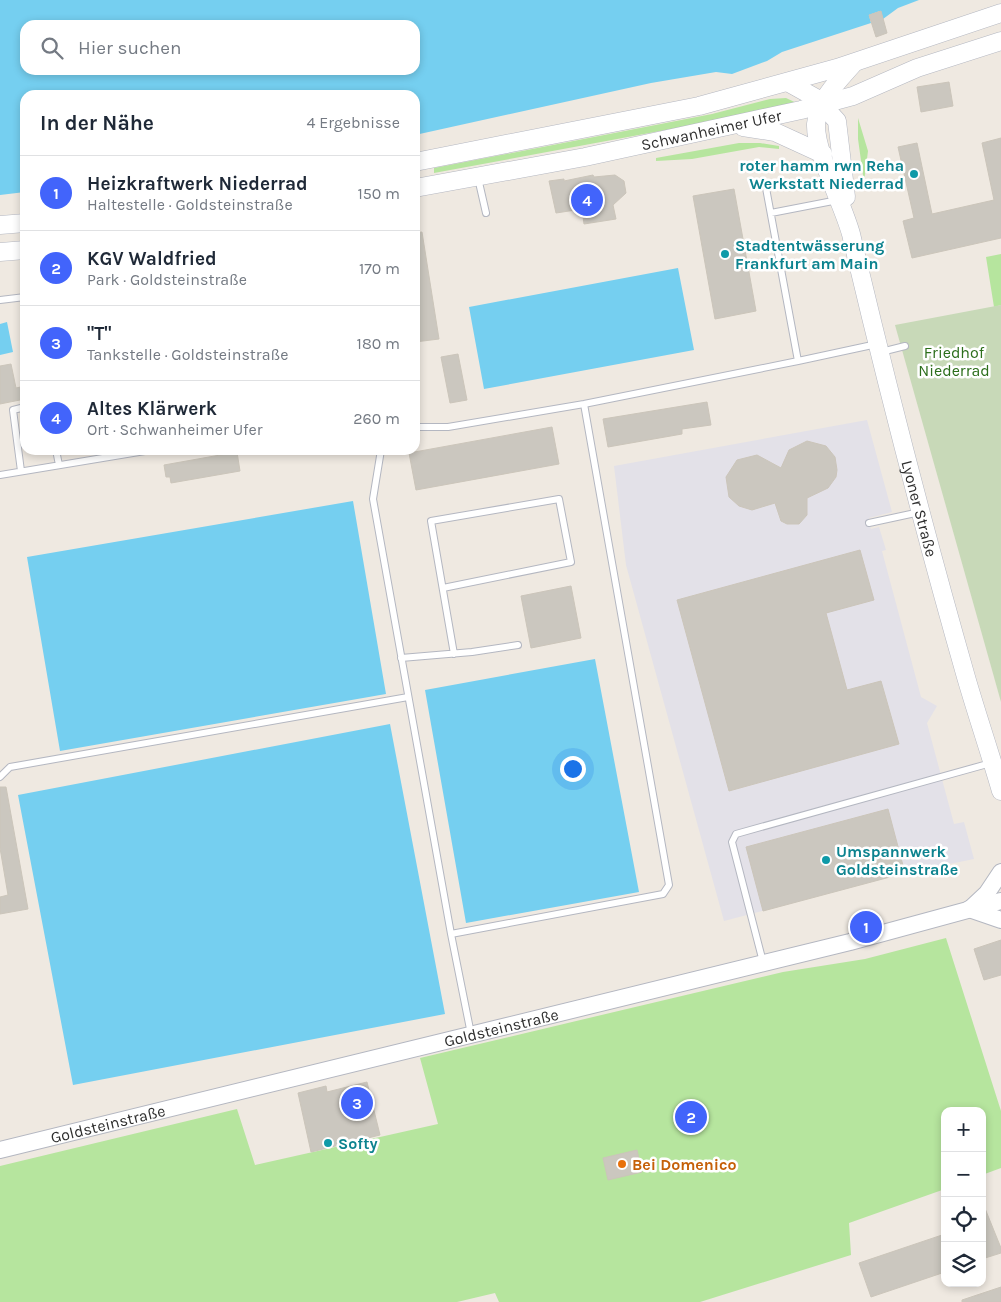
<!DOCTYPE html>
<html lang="de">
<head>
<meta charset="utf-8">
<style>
  :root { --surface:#fff; --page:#f2f2f3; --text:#1f2937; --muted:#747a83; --line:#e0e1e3; --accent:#4264fb }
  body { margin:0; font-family:Karla,sans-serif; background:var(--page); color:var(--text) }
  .controls { position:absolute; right:15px; bottom:15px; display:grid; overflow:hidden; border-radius:10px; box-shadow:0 2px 8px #0003 }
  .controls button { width:45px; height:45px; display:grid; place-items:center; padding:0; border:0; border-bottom:1px solid var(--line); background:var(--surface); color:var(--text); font:25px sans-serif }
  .you { position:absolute; left:572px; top:768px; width:18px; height:18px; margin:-12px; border:4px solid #fff; border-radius:50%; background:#1a73e8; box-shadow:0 0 0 8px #1a73e833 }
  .badge { display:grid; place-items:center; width:32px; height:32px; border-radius:50%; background:var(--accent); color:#fff; font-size:16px; font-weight:700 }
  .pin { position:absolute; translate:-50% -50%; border:2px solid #fff; box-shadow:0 1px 5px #0006 }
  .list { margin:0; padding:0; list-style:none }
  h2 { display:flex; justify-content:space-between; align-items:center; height:65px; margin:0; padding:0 20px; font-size:21px }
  h2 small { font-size:16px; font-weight:400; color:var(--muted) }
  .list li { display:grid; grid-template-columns:32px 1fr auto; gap:15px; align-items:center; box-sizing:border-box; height:75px; padding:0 20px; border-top:1px solid var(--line) }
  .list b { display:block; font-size:19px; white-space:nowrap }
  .list p { margin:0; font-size:16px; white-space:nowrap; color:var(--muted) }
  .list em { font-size:16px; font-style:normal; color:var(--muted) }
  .icon { flex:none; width:28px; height:28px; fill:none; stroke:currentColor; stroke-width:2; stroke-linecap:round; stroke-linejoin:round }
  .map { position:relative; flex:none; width:1001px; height:1302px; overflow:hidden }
  .search { position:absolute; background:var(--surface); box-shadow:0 2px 8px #0003; left:20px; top:20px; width:400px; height:55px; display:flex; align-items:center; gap:12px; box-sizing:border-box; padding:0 18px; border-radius:15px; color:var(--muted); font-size:19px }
  .panel { position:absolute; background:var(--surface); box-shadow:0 2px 8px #0003; left:20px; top:90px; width:400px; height:365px; border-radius:15px }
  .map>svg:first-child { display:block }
  .industrial { fill:#e3e1e8 }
  .green { fill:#b6e59e }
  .cemetery { fill:#c8d9b8 }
  .water { fill:#75cff0; fill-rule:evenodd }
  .building { fill:#cbc7bf; stroke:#cbc5ba }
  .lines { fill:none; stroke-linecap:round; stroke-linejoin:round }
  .service-casing { stroke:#b4b7c1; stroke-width:8 }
  .tertiary-casing { stroke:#b4b7c1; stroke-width:18 }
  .secondary-casing { stroke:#b4b7c1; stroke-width:19 }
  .service { stroke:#fff; stroke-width:6 }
  .tertiary { stroke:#fff; stroke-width:16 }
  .secondary { stroke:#fff; stroke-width:18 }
  .culture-dot { fill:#0f9aa8; stroke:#fff; stroke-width:2 }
  .food-dot { fill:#e8710a; stroke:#fff; stroke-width:2 }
  .labels { text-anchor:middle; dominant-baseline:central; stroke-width:5; stroke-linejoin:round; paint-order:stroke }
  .street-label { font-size:16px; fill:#2e2e2e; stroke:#fff }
  .culture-label { font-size:16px; font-weight:bold; fill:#0d838f; stroke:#fff; text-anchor:start }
  .park-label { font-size:16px; fill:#2c6e1b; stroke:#fff }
  .food-label { font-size:16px; font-weight:bold; fill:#c56008; stroke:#fff; text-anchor:start }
</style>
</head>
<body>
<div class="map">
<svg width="1001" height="1302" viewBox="0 0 1001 1302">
  <rect width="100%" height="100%" fill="#efe9e1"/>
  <!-- industrial -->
  <path class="industrial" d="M 867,420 L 892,512 L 869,518 L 869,523 L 871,529 L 879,527 L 886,550 L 882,551 L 921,697 L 937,706 L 927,723 L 954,824 L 964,822 L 974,859 L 905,873 L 724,921 L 626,565 L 614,466 Z"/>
  <!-- green -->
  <path class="green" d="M 786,98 L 801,105 L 434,173 L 434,168 L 712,114 L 770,99 Z
    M 858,118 L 868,151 L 864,182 L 858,139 Z
    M 739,143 L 760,143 L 779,146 L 779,149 L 759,147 L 692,159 L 656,161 L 656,158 Z
    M 1001,254 L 1001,305 L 994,307 L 986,257 Z
    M 946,938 L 1001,1111 L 1001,1168 L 982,1175 L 982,1111 L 945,1111 L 945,1189 L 849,1223 L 851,1255 L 700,1302 L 499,1302 L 495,1293 L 457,1302 L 0,1302 L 0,1166 L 237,1109 L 255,1165 L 438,1124 L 420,1058 L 783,972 L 865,959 Z"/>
  <!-- cemetery -->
  <path class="cemetery" d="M 1001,305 L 1001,702 L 895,325 Z"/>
  <!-- water -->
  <path class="water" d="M 0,0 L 919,0 L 898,8 L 883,19 L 880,11 L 869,15 L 871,23 L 782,52 L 767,61 L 732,74 L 716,72 L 651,83 L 415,135 L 415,95 L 25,95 L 25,192 L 0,195 ZM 25,25 L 415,25 L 415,70 L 25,70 Z
    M 678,268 L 694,350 L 484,389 L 469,307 Z
    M 7,322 L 13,352 L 0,355 L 0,324 Z
    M 353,501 L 386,694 L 60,751 L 27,557 Z
    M 595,659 L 639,892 L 466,923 L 425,690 Z
    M 390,724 L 445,1014 L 73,1085 L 18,795 Z"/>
  <!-- building -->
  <path class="building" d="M 881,11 L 887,33 L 876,37 L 869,15 Z
    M 949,82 L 953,106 L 921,112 L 917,87 Z
    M 1001,138 L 1001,238 L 912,258 L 903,221 L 914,218 L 898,147 L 917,143 L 932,214 L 994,200 L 982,143 Z
    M 593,175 L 594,177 L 615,175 L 624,181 L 626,193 L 613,205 L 616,219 L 584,224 L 582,209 L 556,213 L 549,181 L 564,179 L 564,181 Z
    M 734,189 L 756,311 L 715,319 L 693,196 Z
    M 422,232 L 439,339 L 415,342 L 415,233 Z
    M 458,354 L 467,400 L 450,403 L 441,357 Z
    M 11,364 L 16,388 L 25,386 L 25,399 L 0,404 L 0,366 Z
    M 707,402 L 711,425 L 682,429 L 682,434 L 608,447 L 603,419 Z
    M 552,427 L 559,464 L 416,490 L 409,453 Z
    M 807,441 L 826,446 L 835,457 L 837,470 L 836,477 L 828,488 L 807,498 L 807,515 L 799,524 L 787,524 L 781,521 L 775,503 L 752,510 L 739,506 L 729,497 L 726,477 L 737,460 L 757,455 L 781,468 L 789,450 Z
    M 237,452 L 240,471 L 171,483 L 170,477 L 166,477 L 164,465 Z
    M 860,550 L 874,600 L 826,613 L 847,690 L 881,681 L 899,744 L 729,791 L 677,600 Z
    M 571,586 L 581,638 L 531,648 L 521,596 Z
    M 0,787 L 6,787 L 28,909 L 0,914 L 0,897 L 8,895 L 0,848 Z
    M 888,809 L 905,873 L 763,911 L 746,847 Z
    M 1001,940 L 1001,975 L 984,980 L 974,949 Z
    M 367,1082 L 380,1135 L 311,1152 L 298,1093 L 326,1086 L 327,1092 Z
    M 637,1150 L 642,1172 L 608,1180 L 603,1158 Z
    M 982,1201 L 1001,1248 L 1001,1253 L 982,1259 Z
    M 945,1234 L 945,1272 L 871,1297 L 859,1263 Z
    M 1001,1287 L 1001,1302 L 962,1302 L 962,1300 Z"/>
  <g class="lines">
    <!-- service casing -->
    <g class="service-casing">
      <path id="service" d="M 478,178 L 486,213
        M 771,213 L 838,200
        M 0,300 L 25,297
        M 881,352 L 905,346
        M 798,361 L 877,344
        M 415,427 L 448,427 L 584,404 L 798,361 L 766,188
        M 56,450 L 59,465
        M 381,450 L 373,499 L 451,934 L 663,894 L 669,885 L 584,404
        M 21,471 L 13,410 L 25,407
        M 0,475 L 151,450
        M 869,523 L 920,512
        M 443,588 L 571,562 L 559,499 L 431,521 L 454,654
        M 401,658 L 472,652 L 518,645
        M 0,777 L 10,767 L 408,697
        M 451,934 L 471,1034
        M 763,962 L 732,842 L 736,834 L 991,763"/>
    </g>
    <!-- tertiary casing -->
    <g class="tertiary-casing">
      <g id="tertiary">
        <path d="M 971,908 L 987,893 L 1001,872"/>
        <path d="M 969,909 L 1001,920"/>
        <path id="s1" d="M 0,1150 L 850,942 L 1001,901"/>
      </g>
    </g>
    <!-- secondary casing -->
    <g class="secondary-casing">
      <g id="secondary">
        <path id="s2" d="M 854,63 C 839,80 818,100 816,124 C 815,152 843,204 851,234 C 886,382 924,530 966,677 C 977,715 990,753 1001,791"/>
        <path d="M 789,83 L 816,98 L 837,121 L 846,197"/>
        <path d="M 743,127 L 775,132 L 823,154"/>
        <path d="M 415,162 L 699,106 L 837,68 L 1001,13"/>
        <path id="s3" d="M 415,188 L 585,157 L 801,110 L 853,96 L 917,68 L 1001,41"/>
        <path d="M 0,225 L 25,223"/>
        <path d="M 0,252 L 25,250"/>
      </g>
    </g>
    <!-- service -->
    <use href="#service" class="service"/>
    <!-- tertiary -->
    <use href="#tertiary" class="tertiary"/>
    <!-- secondary -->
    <use href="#secondary" class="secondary"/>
  </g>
  <!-- markers -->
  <g class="culture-dot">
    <circle cx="914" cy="174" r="5"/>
    <circle cx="725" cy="254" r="5"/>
    <circle cx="826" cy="860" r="5"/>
    <circle cx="328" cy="1143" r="5"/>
  </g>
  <circle class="food-dot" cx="622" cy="1164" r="5"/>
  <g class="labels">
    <!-- street labels -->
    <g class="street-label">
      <text stroke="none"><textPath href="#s3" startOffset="302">Schwanheimer Ufer</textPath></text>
      <text stroke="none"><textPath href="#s2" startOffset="472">Lyoner Straße</textPath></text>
      <text stroke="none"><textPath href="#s1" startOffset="516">Goldsteinstraße</textPath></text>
      <text stroke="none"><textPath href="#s1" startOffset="111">Goldsteinstraße</textPath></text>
    </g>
    <!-- culture labels -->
    <g class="culture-label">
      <text x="904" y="165" text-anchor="end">roter hamm rwn Reha<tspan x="904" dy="18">Werkstatt Niederrad</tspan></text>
      <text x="735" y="245">Stadtentwässerung<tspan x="735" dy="18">Frankfurt am Main</tspan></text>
      <text x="836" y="851">Umspannwerk<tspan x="836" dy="18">Goldsteinstraße</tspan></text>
      <text x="338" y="1143">Softy</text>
    </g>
    <!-- park labels -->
    <g class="park-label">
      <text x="954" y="352">Friedhof<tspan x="954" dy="18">Niederrad</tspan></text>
    </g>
    <!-- food labels -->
    <g class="food-label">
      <text x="632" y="1164">Bei Domenico</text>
    </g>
  </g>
</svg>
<div class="controls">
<button>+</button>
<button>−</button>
<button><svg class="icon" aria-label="locate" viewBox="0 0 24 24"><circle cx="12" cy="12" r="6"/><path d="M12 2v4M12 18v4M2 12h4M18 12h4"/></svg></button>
<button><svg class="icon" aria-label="layers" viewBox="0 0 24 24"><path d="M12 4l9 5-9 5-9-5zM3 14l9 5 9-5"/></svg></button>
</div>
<div class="you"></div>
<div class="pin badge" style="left:866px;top:927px">1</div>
<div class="pin badge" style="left:691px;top:1117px">2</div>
<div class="pin badge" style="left:357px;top:1103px">3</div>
<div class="pin badge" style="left:587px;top:200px">4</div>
<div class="search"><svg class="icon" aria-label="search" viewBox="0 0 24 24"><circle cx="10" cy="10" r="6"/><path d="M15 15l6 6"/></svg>Hier suchen</div>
<section class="panel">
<h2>In der Nähe<small>4 Ergebnisse</small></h2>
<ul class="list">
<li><span class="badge">1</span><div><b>Heizkraftwerk Niederrad</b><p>Haltestelle · Goldsteinstraße</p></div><em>150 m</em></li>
<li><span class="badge">2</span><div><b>KGV Waldfried</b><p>Park · Goldsteinstraße</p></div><em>170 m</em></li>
<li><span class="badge">3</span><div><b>&quot;T&quot;</b><p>Tankstelle · Goldsteinstraße</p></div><em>180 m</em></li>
<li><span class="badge">4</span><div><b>Altes Klärwerk</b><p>Ort · Schwanheimer Ufer</p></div><em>260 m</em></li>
</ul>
</section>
</div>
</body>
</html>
